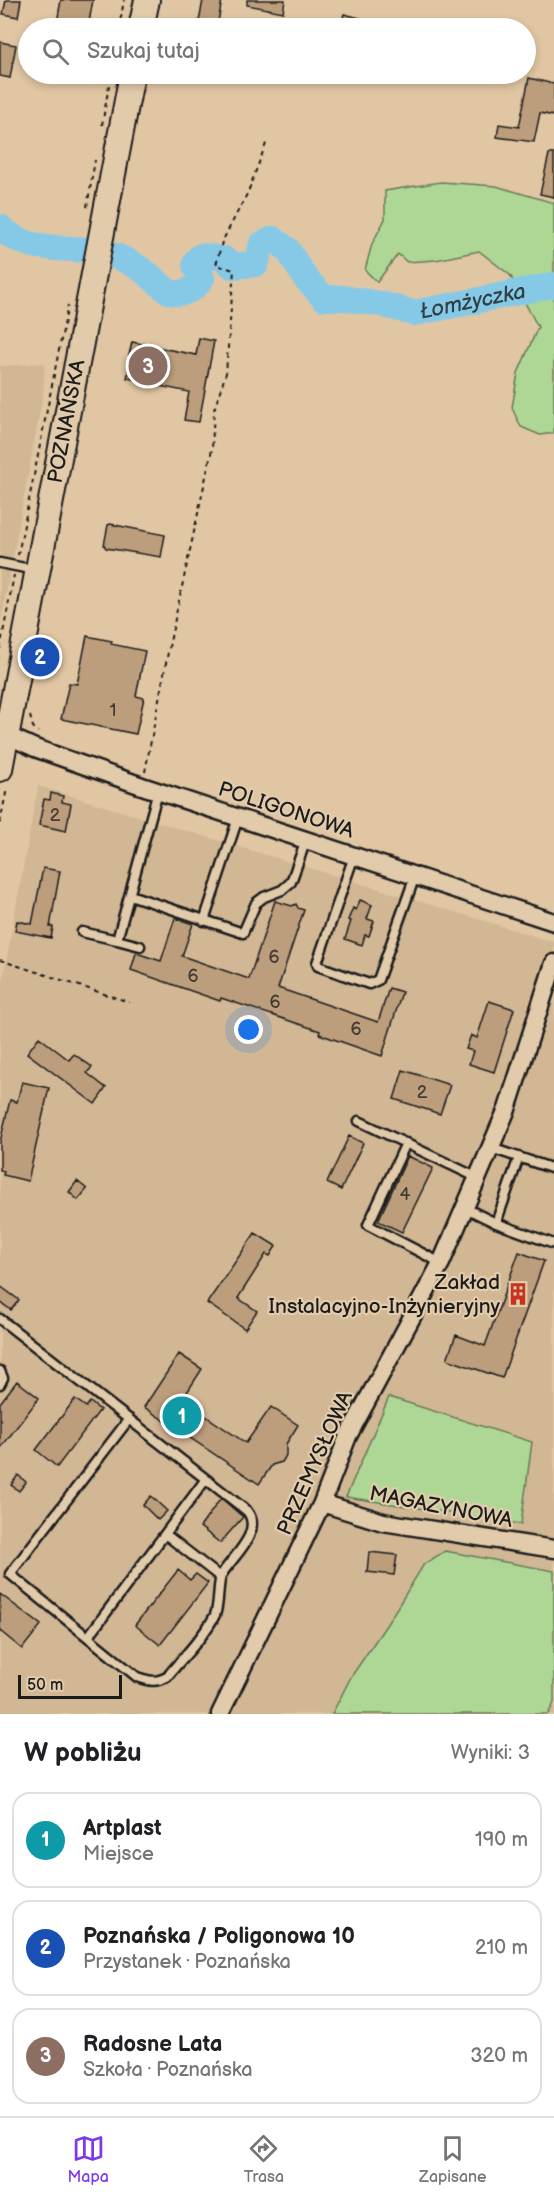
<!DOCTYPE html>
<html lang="pl">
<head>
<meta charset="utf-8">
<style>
  :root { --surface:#fff; --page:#f6f6f6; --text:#202124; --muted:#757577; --line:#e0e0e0; --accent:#7c3aed }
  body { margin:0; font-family:"Balsamiq Sans",sans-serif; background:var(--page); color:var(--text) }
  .scale { position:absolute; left:18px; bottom:15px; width:104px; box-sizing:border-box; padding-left:6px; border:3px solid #1c1c1c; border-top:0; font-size:16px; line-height:21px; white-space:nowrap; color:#1c1c1c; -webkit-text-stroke:4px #e2cbab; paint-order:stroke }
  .you { position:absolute; left:249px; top:1030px; width:21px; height:21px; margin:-15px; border:4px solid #fff; border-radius:50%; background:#1a73e8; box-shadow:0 0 0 9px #1a73e833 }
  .badge { display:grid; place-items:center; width:39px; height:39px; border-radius:50%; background:var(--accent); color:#fff; font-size:20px; font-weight:700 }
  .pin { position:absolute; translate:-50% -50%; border:3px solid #fff; box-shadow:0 2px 6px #0006 }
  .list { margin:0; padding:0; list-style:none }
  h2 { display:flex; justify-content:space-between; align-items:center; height:78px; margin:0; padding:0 24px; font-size:26px }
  h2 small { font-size:20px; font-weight:400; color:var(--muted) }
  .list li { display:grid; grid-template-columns:39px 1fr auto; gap:18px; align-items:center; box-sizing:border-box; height:96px; margin:0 12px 12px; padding:0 12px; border:2px solid var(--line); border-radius:18px }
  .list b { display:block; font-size:22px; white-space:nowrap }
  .list p { margin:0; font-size:20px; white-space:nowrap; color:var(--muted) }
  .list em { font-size:20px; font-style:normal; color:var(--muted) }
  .icon { flex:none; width:33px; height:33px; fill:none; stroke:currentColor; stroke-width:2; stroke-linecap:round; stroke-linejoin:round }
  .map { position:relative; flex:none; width:554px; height:1714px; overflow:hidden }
  .search { position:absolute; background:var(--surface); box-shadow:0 3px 9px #0003; left:18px; right:18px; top:18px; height:66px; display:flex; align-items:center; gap:15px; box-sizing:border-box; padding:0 21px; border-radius:33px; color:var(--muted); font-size:22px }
  .sheet { height:402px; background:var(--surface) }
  nav { display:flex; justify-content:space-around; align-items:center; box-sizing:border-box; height:84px; border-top:2px solid var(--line); background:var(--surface); font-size:16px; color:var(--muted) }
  nav a { display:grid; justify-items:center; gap:3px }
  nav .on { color:var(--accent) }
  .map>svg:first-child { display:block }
  .built { fill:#d2b795 }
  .green { fill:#aed795; stroke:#657a58; stroke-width:1.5 }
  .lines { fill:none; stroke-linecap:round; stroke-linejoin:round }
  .river { stroke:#86c9e7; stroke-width:26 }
  .building { fill:#bc9e7b; stroke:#1c1c1c; stroke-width:1.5 }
  .service-casing { stroke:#1c1c1c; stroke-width:13 }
  .minor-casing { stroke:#1c1c1c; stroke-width:21 }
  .secondary-casing { stroke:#1c1c1c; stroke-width:28 }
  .path { stroke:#1c1c1c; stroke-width:2; stroke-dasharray:4.5 4.5; stroke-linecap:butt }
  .service { stroke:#e2cbab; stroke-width:8 }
  .minor { stroke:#e2cbab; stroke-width:16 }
  .secondary { stroke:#e2cbab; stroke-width:24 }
  .labels { text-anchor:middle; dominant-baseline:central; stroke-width:4.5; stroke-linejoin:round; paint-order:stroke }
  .number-label { font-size:18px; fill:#443c34 }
  .street-label { font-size:21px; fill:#1c1c1c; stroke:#e2cbab }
  .poi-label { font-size:21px; fill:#1c1c1c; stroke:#e2cbab; text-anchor:end }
  .water-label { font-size:22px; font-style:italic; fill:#313f45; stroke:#e2cbab }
</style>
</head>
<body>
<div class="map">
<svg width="554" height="1714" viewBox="0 0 554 1714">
  <rect width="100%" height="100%" fill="#e1c6a3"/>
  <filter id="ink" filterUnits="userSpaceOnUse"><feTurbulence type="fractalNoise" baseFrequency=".0167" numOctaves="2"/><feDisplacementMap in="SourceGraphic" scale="12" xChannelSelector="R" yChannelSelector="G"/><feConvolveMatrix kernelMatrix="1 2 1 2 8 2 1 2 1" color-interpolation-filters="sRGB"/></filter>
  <g filter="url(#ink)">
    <!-- built -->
    <path class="built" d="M 45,363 L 43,395 L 0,626 L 0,366 Z
      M 38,786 L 554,942 L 554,1714 L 0,1714 L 0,995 Z"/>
    <!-- green -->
    <path class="green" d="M 441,182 L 496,186 L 554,203 L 554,433 L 540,435 L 521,427 L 512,408 L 518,373 L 538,327 L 510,275 L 479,251 L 436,260 L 407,262 L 398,254 L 377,282 L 365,270 L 372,244 L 385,219 L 385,191 Z
      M 389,1397 L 532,1442 L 521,1524 L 346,1497 Z
      M 445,1551 L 554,1571 L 554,1703 L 548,1714 L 332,1714 L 351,1677 L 387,1624 L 424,1564 Z"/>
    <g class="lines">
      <!-- river -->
      <g class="river">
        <path d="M 0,227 C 32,259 79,241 118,257 C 131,262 146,272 156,281 C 161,285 164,290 171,292 C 183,296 196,289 202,278 L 195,266 L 196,261 L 201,256 L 212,257"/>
        <path id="s1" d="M 224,259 L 232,266 L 256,264 L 262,244 L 273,239 L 287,249 L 306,279 L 324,298 L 343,298 L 381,304 L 414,313 L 554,285"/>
      </g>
    </g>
    <!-- building -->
    <path class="building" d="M 6,0 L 21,0 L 18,17 L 3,14 Z
      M 61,0 L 93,0 L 88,28 L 56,28 Z
      M 203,0 L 222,0 L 217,28 L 198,27 Z
      M 247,0 L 285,0 L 283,12 L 247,5 Z
      M 344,14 L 360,18 L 357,28 L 341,24 Z
      M 0,42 L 16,45 L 10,78 L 0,76 Z
      M 529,78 L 554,84 L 554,116 L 540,113 L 534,142 L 497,137 L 499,124 L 519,127 Z
      M 549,154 L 554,154 L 554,197 L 540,194 Z
      M 199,338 L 214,341 L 199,422 L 184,420 L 189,392 L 149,384 L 149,382 L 127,378 L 132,356 L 129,355 L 132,342 L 196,355 Z
      M 110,524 L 165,535 L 161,557 L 106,548 L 104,545 L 108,525 Z
      M 87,636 L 112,641 L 111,644 L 145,651 L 136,696 L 144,698 L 136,734 L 61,719 L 69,683 L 77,684 Z
      M 51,793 L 63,796 L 62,802 L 71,804 L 66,831 L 39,825 L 44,799 L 50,800 Z
      M 43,868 L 60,871 L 50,927 L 53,927 L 51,938 L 15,931 L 17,921 L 32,924 Z
      M 360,900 L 372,905 L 367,919 L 374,921 L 369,936 L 365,935 L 362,945 L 345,939 L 351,921 L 348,920 L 353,908 L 356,910 Z
      M 275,901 L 292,906 L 296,904 L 298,908 L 304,910 L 278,988 L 378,1022 L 389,988 L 402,992 L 382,1056 L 319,1034 L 320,1031 L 221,998 L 220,1001 L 131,970 L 136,953 L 161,961 L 175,918 L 193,924 L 182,956 L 249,979 Z
      M 489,1001 L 514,1009 L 494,1072 L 469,1064 L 473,1051 L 466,1049 L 471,1035 L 477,1038 Z
      M 39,1037 L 69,1060 L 74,1054 L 92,1067 L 87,1073 L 106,1088 L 95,1104 L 27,1053 Z
      M 403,1070 L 450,1085 L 440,1114 L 394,1099 Z
      M 22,1082 L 49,1088 L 28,1181 L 3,1175 L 4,1171 L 0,1170 L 0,1142 L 10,1100 L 17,1102 Z
      M 349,1136 L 363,1143 L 341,1190 L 327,1183 Z
      M 408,1156 L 433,1168 L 402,1232 L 378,1221 Z
      M 77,1181 L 87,1189 L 78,1200 L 69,1192 Z
      M 255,1233 L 276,1246 L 270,1256 L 266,1254 L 238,1298 L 257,1311 L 245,1329 L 207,1303 Z
      M 519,1252 L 544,1261 L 502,1378 L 447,1359 L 456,1335 L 485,1346 Z
      M 0,1286 L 19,1300 L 11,1310 L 0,1302 Z
      M 179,1354 L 202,1369 L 182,1400 L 246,1443 L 271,1407 L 298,1425 L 286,1444 L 286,1455 L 284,1459 L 282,1462 L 272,1465 L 259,1484 L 144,1407 Z
      M 17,1381 L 39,1398 L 0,1449 L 0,1403 Z
      M 75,1399 L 86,1407 L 90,1402 L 100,1410 L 57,1467 L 36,1450 Z
      M 18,1475 L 26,1482 L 19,1491 L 11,1485 Z
      M 151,1496 L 167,1511 L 158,1520 L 143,1505 Z
      M 221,1498 L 243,1517 L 220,1543 L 200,1527 Z
      M 369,1552 L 397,1555 L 394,1575 L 367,1572 Z
      M 178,1570 L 190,1580 L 196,1574 L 208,1583 L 160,1645 L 135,1625 Z
      M 0,1594 L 41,1625 L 22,1649 L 0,1631 Z"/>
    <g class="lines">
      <!-- service casing -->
      <g class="service-casing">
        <path id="service" d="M 0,563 L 35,570
          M 354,856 L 317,963 L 318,966 L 369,984 L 378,980 L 415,876
          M 130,895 L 243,933 L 256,903 L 264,897 L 282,890 L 291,882 L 306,840
          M 204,921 L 238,818
          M 82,932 L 117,940 L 158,791
          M 117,940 L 140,946
          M 359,1121 L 478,1178
          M 406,1143 L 368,1225 L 441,1263
          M 491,1148 L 554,1169
          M 465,1208 L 496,1223 L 554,1244
          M 496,1223 L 519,1157
          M 0,1319 L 247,1511 C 264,1532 232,1557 222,1574 C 217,1583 220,1602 215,1615 C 204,1637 182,1658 167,1677 C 155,1683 149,1681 137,1677 L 10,1574 L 129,1419
          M 0,1371 L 3,1378 L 0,1384
          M 165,1534 L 220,1577
          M 88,1637 L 206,1479"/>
      </g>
      <!-- minor casing -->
      <g class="minor-casing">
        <path id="minor" d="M 6,735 L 35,748 L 142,786 L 554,922
          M 322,1503 L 383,1522 L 554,1549
          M 220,1714 L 322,1503 L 348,1436 L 441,1263 L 507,1109 L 554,963"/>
      </g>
      <!-- secondary casing -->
      <g class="secondary-casing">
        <g id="secondary">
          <path d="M 141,28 L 147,0"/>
          <path id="s2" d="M 0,769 L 132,74"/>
        </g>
      </g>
      <!-- path -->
      <path class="path" d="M 119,28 L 124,0
        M 102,125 L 111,74
        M 87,207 L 95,160
        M 18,555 L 68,305
        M 0,649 L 14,575
        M 30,716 L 33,727 L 38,732
        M 145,772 L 170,642 L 212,449 L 214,410 L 226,373 L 234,270 L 216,265 L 222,242 L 248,192 L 267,141
        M 0,823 L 7,788
        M 0,960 L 129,1002"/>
      <!-- service -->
      <use href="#service" class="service"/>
      <!-- minor -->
      <use href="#minor" class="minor"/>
      <!-- secondary -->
      <use href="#secondary" class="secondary"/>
    </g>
  </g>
  <!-- icons -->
  <defs>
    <g id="building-bare" transform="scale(1.8)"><path d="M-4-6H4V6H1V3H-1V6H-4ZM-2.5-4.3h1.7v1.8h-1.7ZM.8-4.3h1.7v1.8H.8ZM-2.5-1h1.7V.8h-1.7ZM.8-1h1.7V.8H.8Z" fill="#c8321e" stroke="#e2cbab" stroke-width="2.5" paint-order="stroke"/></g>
  </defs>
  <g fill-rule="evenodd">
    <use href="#building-bare" x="518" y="1294"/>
  </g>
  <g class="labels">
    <!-- number labels -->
    <g class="number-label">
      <text x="113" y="710">1</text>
      <text x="55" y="815">2</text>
      <text x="274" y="957">6</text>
      <text x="193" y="976">6</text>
      <text x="275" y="1002">6</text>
      <text x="356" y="1029">6</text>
      <text x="422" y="1092">2</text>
      <text x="405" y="1194">4</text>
    </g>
    <!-- street labels -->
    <g class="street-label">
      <text stroke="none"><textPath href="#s2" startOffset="354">POZNAŃSKA</textPath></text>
      <text transform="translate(286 810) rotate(18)">POLIGONOWA</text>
      <text transform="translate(315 1463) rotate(-66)">PRZEMYSŁOWA</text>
      <text transform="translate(441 1507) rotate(11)">MAGAZYNOWA</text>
    </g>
    <!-- poi labels -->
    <g class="poi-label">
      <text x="500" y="1282">Zakład<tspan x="500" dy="24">Instalacyjno-Inżynieryjny</tspan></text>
    </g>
    <!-- water labels -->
    <g class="water-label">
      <text stroke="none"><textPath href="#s1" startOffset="298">Łomżyczka</textPath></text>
    </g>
  </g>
</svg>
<div class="scale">50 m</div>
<div class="you"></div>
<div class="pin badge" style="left:182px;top:1416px;background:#0f9aa8">1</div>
<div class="pin badge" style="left:40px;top:657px;background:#1a4fb4">2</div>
<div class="pin badge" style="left:148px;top:366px;background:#8d6e63">3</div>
<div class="search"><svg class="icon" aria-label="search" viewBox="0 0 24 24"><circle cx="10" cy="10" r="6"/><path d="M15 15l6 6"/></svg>Szukaj tutaj</div>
</div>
<section class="sheet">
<h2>W pobliżu<small>Wyniki: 3</small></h2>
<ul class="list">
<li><span class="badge" style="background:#0f9aa8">1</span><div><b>Artplast</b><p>Miejsce</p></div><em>190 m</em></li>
<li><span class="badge" style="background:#1a4fb4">2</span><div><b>Poznańska / Poligonowa 10</b><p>Przystanek · Poznańska</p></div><em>210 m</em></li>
<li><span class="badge" style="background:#8d6e63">3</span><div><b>Radosne Lata</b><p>Szkoła · Poznańska</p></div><em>320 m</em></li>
</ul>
</section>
<nav>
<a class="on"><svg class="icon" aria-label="map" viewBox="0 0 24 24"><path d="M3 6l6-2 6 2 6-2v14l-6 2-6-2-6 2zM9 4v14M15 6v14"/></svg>Mapa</a>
<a><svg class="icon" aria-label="directions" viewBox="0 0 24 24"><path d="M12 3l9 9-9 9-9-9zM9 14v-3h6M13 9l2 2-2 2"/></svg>Trasa</a>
<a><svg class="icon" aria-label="saved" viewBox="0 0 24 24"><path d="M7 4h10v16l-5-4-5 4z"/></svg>Zapisane</a>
</nav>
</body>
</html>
